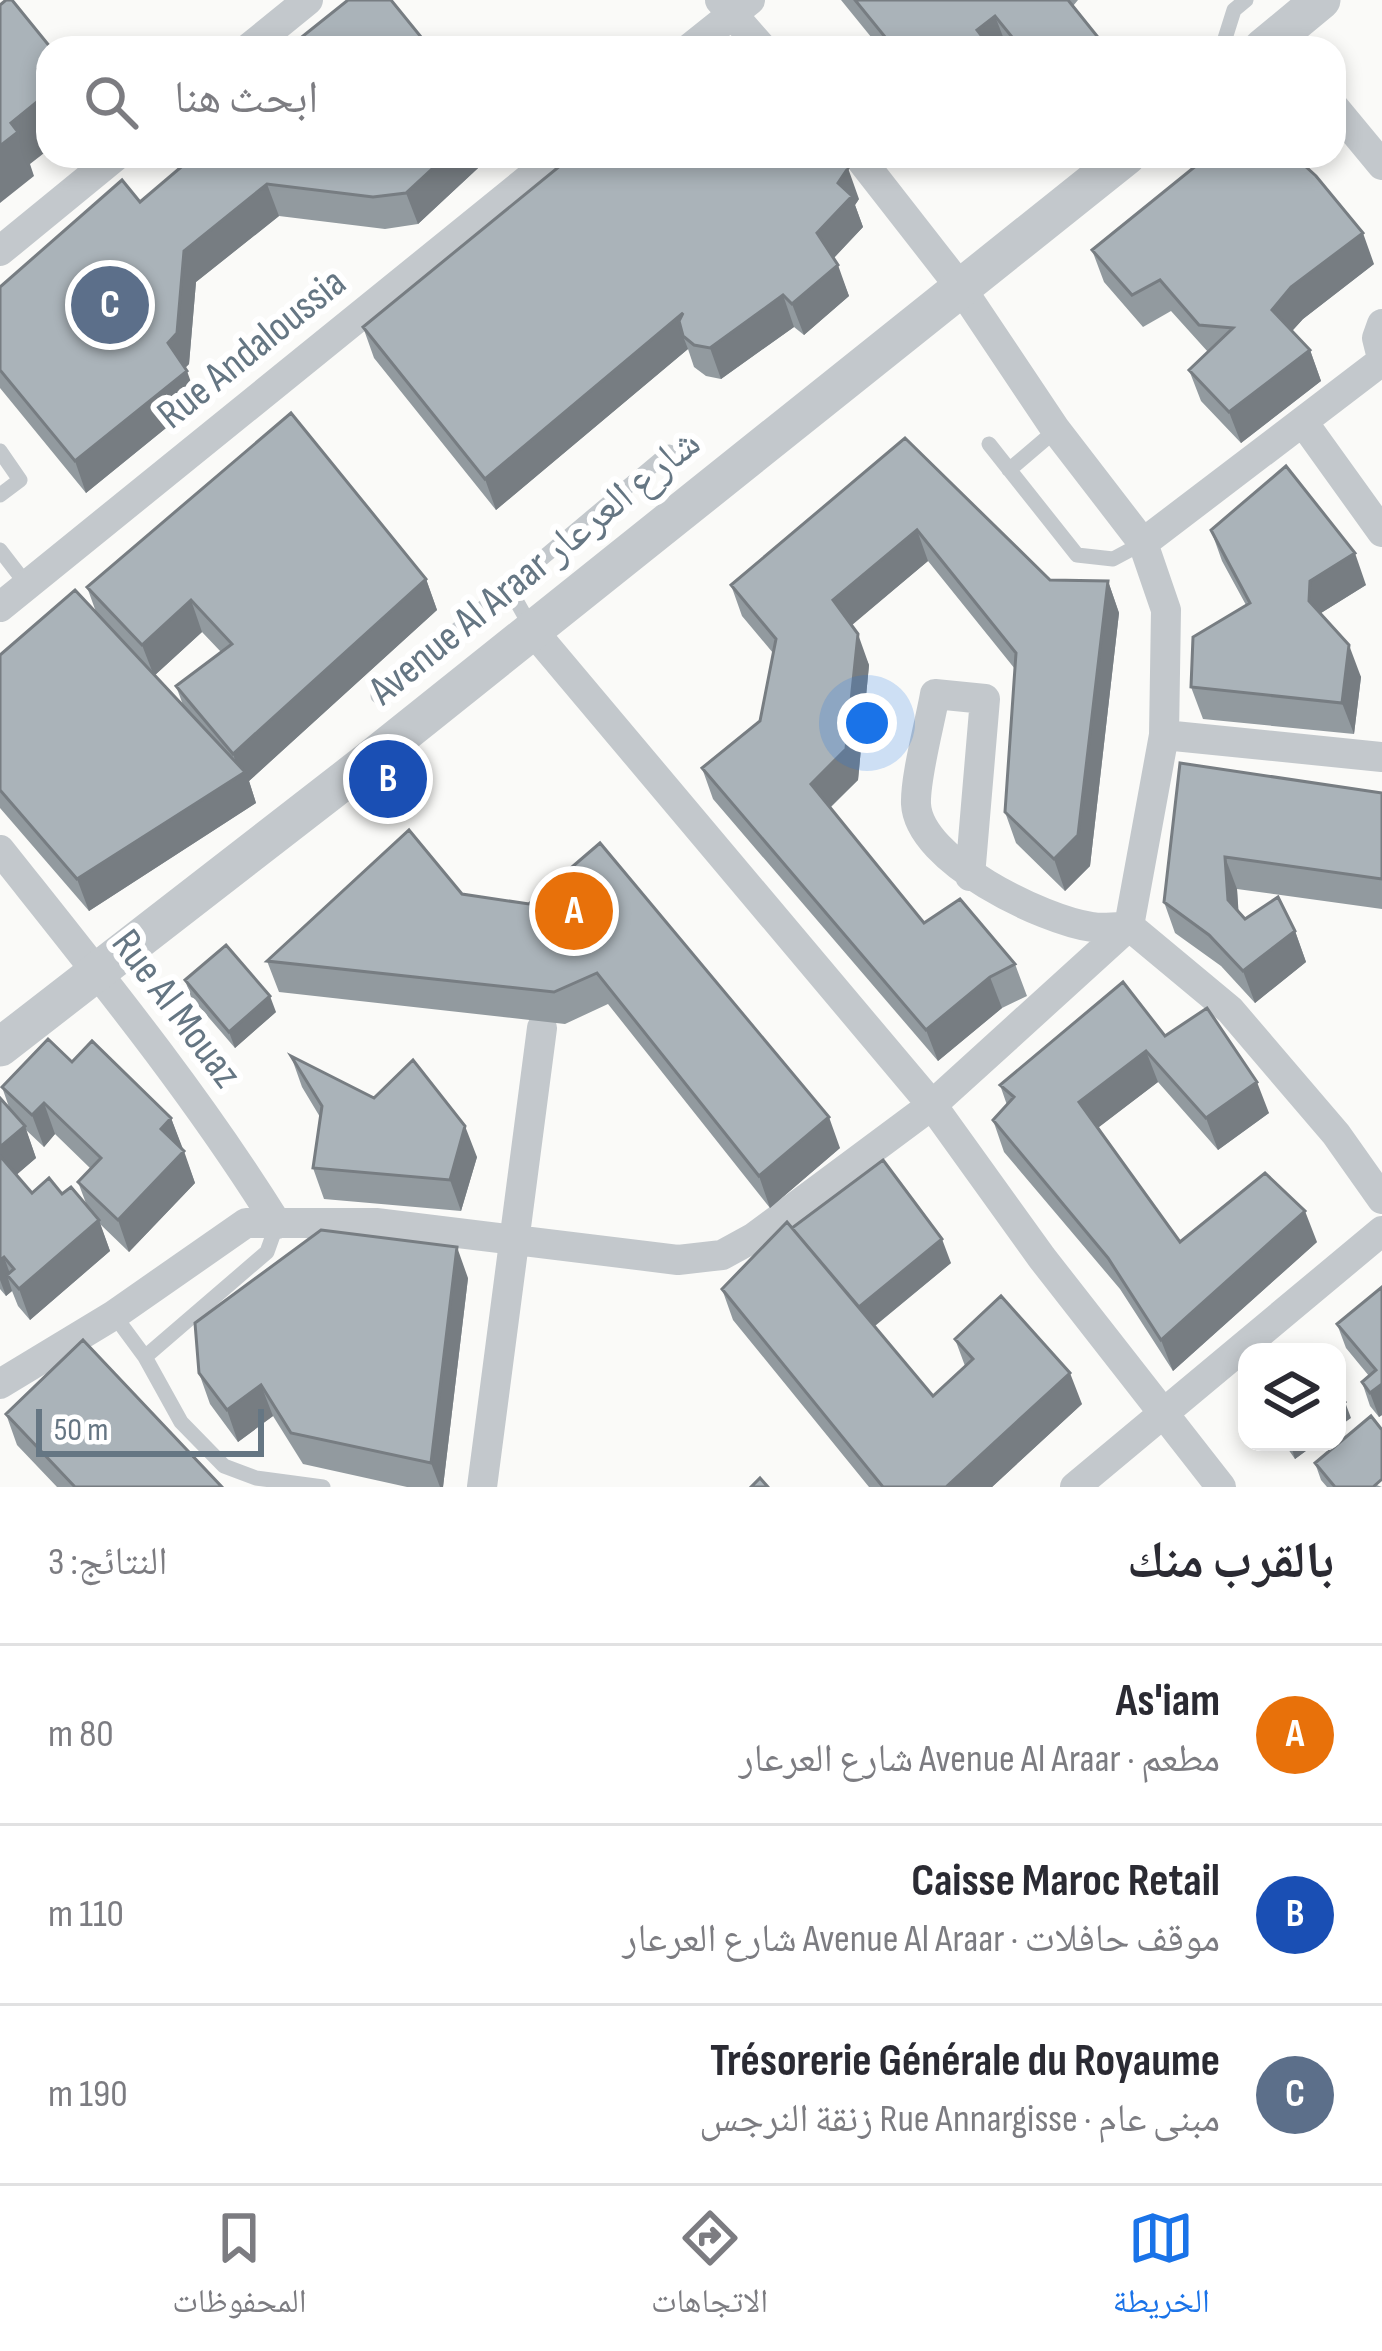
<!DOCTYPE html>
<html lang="ar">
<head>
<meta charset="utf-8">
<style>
  :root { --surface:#fff; --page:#f7f7f7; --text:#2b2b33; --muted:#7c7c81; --line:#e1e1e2; --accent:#1a73e8 }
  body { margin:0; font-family:"Sofia Sans Condensed","Noto Naskh Arabic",sans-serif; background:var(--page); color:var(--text); direction:rtl }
  .controls { position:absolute; right:36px; bottom:36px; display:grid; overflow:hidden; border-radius:24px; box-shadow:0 6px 18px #0003 }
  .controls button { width:108px; height:108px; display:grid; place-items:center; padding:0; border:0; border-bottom:3px solid var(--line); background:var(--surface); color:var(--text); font:60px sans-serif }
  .scale { position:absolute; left:36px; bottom:30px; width:228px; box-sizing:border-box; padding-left:12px; border:6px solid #657683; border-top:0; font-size:33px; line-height:42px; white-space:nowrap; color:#657683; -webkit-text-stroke:9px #fff; paint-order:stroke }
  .you { position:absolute; left:867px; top:723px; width:42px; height:42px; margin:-30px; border:9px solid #fff; border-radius:50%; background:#1a73e8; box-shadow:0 0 0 18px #1a73e833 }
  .badge { display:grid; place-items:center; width:78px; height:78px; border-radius:50%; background:var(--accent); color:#fff; font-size:39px; font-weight:700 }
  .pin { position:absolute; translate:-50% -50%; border:6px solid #fff; box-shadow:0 3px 12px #0006 }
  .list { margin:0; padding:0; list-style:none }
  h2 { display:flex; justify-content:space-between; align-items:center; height:156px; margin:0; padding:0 48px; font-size:51px }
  h2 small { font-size:39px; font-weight:400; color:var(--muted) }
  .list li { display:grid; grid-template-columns:78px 1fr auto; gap:36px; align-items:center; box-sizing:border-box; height:180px; padding:0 48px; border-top:3px solid var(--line) }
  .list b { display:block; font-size:45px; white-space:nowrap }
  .list p { margin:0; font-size:39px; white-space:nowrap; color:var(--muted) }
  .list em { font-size:39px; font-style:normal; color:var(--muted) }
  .icon { flex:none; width:66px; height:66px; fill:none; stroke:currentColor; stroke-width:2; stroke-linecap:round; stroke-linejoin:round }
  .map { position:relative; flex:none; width:1382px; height:1487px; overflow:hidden; direction:ltr }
  .search { position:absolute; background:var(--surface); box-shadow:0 6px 18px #0003; left:36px; right:36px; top:36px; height:132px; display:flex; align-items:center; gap:30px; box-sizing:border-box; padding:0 42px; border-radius:36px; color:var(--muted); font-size:45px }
  .sheet { height:696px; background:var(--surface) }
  nav { display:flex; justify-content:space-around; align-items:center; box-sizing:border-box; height:168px; border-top:3px solid var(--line); background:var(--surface); font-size:33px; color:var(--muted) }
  nav a { display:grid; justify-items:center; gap:6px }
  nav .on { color:var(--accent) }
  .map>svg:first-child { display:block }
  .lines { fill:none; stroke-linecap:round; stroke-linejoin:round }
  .service { stroke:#c3c8cc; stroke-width:15 }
  .minor { stroke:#c3c8cc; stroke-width:30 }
  .tertiary { stroke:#c3c8cc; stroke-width:39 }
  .wall { fill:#929a9f; fill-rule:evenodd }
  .shaded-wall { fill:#777d82 }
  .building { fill:#aab3b9; stroke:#777d82; stroke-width:3 }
  .labels { text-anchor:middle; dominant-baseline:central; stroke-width:12; stroke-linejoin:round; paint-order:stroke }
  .street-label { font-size:42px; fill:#657683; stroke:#fff }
</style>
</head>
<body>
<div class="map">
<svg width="1382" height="1487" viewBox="0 0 1382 1487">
  <rect width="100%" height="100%" fill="#fafaf8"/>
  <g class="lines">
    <!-- service -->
    <path class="service" d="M 1222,48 L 1234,10 L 1246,0
      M 989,444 L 1077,555 L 1113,559 L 1143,543
      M 0,451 L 20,480 L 0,495
      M 1009,470 L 1056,430
      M 0,550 L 27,585
      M 509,588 L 531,627
      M 378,696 L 669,452
      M 114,1315 L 145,1357 L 181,1422 L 224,1466 L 256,1478 L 323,1487
      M 145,1357 L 267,1252 L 277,1224"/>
    <!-- minor -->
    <path class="minor" d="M 720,0 L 762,48
      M 249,48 L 308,0
      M 690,48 L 750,0
      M 1334,107 L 1382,165
      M 0,251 L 116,156
      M 1382,324 L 1377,338 L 1382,358
      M 1303,422 L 1382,532
      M 1143,543 L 1382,361
      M 0,607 L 557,156
      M 533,631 L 932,1105 L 1042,1258 L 1221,1487
      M 1164,735 L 1382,757
      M 0,850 C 96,971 195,1092 277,1224
      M 970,876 L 985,699 L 935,694 C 930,723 915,777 916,804 C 919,861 1043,920 1092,927 C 1103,929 1117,927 1129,926 L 1230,1010 L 1336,1134 L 1382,1199
      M 0,1384 L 114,1315 L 246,1223 L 376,1223 L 678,1260 L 722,1255 L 753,1238 L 932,1105 L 1129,926 L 1164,735 L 1166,610 L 1143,543 L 1056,430 L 961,288 L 858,156
      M 482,1487 L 542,1028
      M 1075,1487 L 1382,1231"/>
    <!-- tertiary -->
    <path class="tertiary" d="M 1263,48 L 1321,0
      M 0,1047 L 369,761 L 1126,156"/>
  </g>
  <!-- wall -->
  <path class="wall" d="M 841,0 L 1078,0 L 1073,6 L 1101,41 L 1103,48 L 880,48 Z
    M 491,156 L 418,224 L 385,229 L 279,216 L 196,282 L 189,364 L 185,368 L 198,402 L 86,493 L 0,388 L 0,287 L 140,202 Z
    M 859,199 L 855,205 L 863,227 L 834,258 L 849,296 L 804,335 L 794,327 L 721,379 L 706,376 L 694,367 L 688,349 L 496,510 L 374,358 L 363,327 Z
    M 1092,250 L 1374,264 L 1303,319 L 1292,331 L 1310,350 L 1321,381 L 1241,443 L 1201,401 L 1189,370 L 1208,352 L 1171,311 L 1143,327 L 1104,282 Z
    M 905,438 L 1050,580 L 1108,581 L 1119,613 L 1090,866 L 1065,891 L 1016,843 L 1005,812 L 1015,669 L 928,561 L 851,625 L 869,665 L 858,780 L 830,808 L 924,923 L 1015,964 L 1027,996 L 1002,1008 L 938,1061 L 713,799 L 702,768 L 760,721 L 773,653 L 742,616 L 731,585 Z
    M 1211,530 L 1366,585 L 1321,613 L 1361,677 L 1354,734 L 1203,719 L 1191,687 L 1246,605 L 1222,561 Z
    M 426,579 L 437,610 L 249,781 L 256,803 L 89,911 L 0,808 L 0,655 L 96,612 L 87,587 ZM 202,632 L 221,652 L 176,686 L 183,705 L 155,675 Z
    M 1180,763 L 1382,793 L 1382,909 L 1237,889 L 1238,911 L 1245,919 L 1295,931 L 1306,962 L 1255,1003 L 1221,966 L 1175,933 L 1164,902 Z
    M 462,894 L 529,904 L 840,1148 L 770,1208 L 608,1004 L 565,1024 L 279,992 L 267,961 Z
    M 185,980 L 276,1012 L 235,1048 L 191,997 Z
    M 1165,1036 L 1269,1113 L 1218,1150 L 1158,1082 L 1097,1128 L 1180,1242 L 1317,1242 L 1173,1371 L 1120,1289 L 1004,1152 L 993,1120 L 1007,1105 L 1000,1085 Z
    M 291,1056 L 477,1157 L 461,1211 L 324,1199 L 313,1168 L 320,1117 L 302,1087 Z
    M 72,1062 L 171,1118 L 195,1183 L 129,1252 L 100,1224 L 110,1251 L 30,1320 L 18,1306 L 12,1291 L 6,1296 L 0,1289 L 0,1098 L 10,1110 L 2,1087 ZM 26,1130 L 44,1147 L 55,1134 L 91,1169 L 78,1182 L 87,1206 L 62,1194 L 32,1193 L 16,1175 L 36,1158 Z
    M 792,1228 L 951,1263 L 875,1326 L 933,1396 L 965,1366 L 955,1339 L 1082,1404 L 992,1487 L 869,1487 L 733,1320 L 722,1289 Z
    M 468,1278 L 443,1487 L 407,1487 L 303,1464 L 273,1416 L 238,1442 L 210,1404 L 199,1373 Z
    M 1382,1287 L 1382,1415 L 1379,1417 L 1370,1406 L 1362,1382 L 1369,1376 L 1346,1348 L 1337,1324 Z
    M 6,1414 L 222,1487 L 57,1487 L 17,1445 Z
    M 1283,1442 L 1318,1442 L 1295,1459 Z
    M 1315,1463 L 1382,1487 L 1327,1487 L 1321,1480 Z"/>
  <!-- shaded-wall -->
  <path class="shaded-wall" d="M 995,16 L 1007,47 L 983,48 L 977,30 Z
    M 48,61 L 48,150 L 30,164 L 34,176 L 0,203 L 0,146 L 38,69 Z
    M 446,156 L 491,156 L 418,224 L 406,193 Z
    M 848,168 L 859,199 L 855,205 L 863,227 L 828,264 L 817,233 L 838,183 Z
    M 267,184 L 279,216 L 196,282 L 189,364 L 179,374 L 168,343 L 184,251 Z
    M 1363,233 L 1374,264 L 1303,319 L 1283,341 L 1272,310 L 1291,287 Z
    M 838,265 L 849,296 L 804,335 L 792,304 Z
    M 783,295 L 794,327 L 721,379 L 710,348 Z
    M 683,313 L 683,336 L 688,349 L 496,510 L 485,479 Z
    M 1310,350 L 1321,381 L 1241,443 L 1229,412 Z
    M 187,371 L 198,402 L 86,493 L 75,461 Z
    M 917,530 L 928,561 L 845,631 L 833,600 Z
    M 1355,553 L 1366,585 L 1321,613 L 1309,601 L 1310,581 Z
    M 426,579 L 437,610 L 249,781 L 256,803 L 89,911 L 77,879 L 240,775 L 233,754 Z
    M 1108,581 L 1119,613 L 1090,866 L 1065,891 L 1054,859 Z
    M 191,600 L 202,632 L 154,676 L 142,645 Z
    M 858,634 L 869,665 L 858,780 L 822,815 L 811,784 Z
    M 1349,645 L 1361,677 L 1354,734 L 1342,703 Z
    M 1225,857 L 1237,889 L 1240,932 L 1228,900 Z
    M 1295,931 L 1306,962 L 1255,1003 L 1243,971 Z
    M 990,977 L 1002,1008 L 938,1061 L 926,1030 Z
    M 270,996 L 276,1012 L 235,1048 L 229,1032 Z
    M 1146,1051 L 1158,1082 L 1090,1134 L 1079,1102 Z
    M 1257,1082 L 1269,1113 L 1218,1150 L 1206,1118 Z
    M 44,1103 L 55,1134 L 44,1147 L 32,1115 Z
    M 829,1117 L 840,1148 L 770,1208 L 759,1176 Z
    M 171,1118 L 183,1149 L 172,1160 L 161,1129 Z
    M 25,1126 L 36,1158 L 7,1183 L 0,1163 L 0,1147 Z
    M 465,1126 L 477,1157 L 461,1211 L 450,1180 Z
    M 184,1151 L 195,1183 L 129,1252 L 118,1220 Z
    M 1305,1211 L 1317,1242 L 1173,1371 L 1161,1340 Z
    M 99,1220 L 110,1251 L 30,1320 L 19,1289 Z
    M 942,1239 L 951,1263 L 866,1333 L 857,1309 Z
    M 457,1247 L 468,1278 L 443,1487 L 440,1487 L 431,1463 Z
    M 4,1257 L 13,1282 L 7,1275 L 12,1291 L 6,1296 L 0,1280 L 0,1260 Z
    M 1070,1373 L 1082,1404 L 992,1487 L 946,1487 Z
    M 1382,1384 L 1382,1415 L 1379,1417 L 1370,1393 Z
    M 261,1385 L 273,1416 L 238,1442 L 227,1410 Z
    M 1345,1402 L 1351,1418 L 1337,1428 L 1337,1408 Z
    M 1290,1442 L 1318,1442 L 1295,1459 Z"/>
  <!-- building -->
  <path class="building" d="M 6,0 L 12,0 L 51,48 L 48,48 L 48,61 L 38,69 L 48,82 L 48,93 L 11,123 L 18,132 L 0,146 L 0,5 Z
    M 348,0 L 391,0 L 430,48 L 288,48 Z
    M 855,0 L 1068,0 L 1101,41 L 1092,48 L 1021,48 L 995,16 L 977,30 L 991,48 L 894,48 Z
    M 194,156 L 446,156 L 406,193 L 373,197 L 267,184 L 184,251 L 177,333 L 168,343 L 187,371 L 75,461 L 0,370 L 0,287 L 122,180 L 140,202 Z
    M 572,156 L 838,156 L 848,168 L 838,183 L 852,196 L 817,233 L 838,265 L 792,304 L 783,295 L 710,348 L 694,345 L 683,336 L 679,321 L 683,313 L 485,479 L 363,327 Z
    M 1208,156 L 1294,156 L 1316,176 L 1363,233 L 1291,287 L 1272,310 L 1310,350 L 1229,412 L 1189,370 L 1233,328 L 1199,325 L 1160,280 L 1132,295 L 1092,250 Z
    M 291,413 L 426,579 L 233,754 L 176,686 L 232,644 L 191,600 L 142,645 L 87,587 Z
    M 905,438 L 1050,580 L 1108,581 L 1078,835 L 1054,859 L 1005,812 L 1016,653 L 917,530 L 833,600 L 858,634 L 846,749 L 811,784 L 924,923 L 960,899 L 1015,964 L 990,977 L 926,1030 L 702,768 L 760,721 L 776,639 L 731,585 Z
    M 1286,466 L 1355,553 L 1310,581 L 1309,601 L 1349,645 L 1342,703 L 1191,687 L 1193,637 L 1250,603 L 1211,530 Z
    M 75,590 L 245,772 L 77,879 L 0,790 L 0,655 Z
    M 1180,763 L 1382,793 L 1382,879 L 1225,857 L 1228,900 L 1245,919 L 1278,897 L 1295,931 L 1243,971 L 1209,935 L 1164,902 Z
    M 409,830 L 462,894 L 529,904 L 600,843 L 829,1117 L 759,1176 L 597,973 L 554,992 L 267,961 Z
    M 226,945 L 270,996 L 229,1032 L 185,980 Z
    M 1123,982 L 1165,1036 L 1207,1008 L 1257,1082 L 1206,1118 L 1146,1051 L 1079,1102 L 1180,1242 L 1265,1173 L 1305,1211 L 1161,1340 L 1108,1258 L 993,1120 L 1014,1097 L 1000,1085 Z
    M 48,1039 L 72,1062 L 92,1041 L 171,1118 L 161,1129 L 184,1151 L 118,1220 L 78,1182 L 101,1158 L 44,1103 L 32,1115 L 2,1087 Z
    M 291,1056 L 374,1098 L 413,1060 L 465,1126 L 450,1180 L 313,1168 L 322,1106 Z
    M 0,1098 L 25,1126 L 0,1147 Z
    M 0,1156 L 32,1193 L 49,1178 L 62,1194 L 71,1187 L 99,1220 L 19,1289 L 7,1275 L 14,1269 L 4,1257 L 0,1260 Z
    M 883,1160 L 942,1239 L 859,1307 L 792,1228 Z
    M 787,1222 L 933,1396 L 973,1359 L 955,1339 L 1001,1296 L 1070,1373 L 946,1487 L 883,1487 L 722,1289 Z
    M 321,1230 L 457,1247 L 431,1463 L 291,1433 L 261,1385 L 227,1410 L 199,1373 L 195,1323 Z
    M 1382,1287 L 1382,1384 L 1370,1393 L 1362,1382 L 1376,1370 L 1337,1324 Z
    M 83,1340 L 222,1487 L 75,1487 L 6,1414 Z
    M 1337,1391 L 1345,1402 L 1337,1408 Z
    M 1371,1416 L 1382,1430 L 1382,1479 L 1373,1487 L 1335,1487 L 1315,1463 Z
    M 760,1478 L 768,1487 L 751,1487 Z"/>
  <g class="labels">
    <!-- street labels -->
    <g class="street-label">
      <text transform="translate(252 349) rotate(-39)">Rue Andaloussia</text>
      <text transform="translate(535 567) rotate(-39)">Avenue Al Araar شارع العرعار</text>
      <text transform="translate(176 1009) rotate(53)">Rue Al Mouaz</text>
    </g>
  </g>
</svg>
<div class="controls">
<button><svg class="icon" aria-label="layers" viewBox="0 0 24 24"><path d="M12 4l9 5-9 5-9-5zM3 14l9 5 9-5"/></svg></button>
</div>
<div class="scale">50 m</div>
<div class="you"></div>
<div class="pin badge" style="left:574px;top:911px;background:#e8710a">A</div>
<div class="pin badge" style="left:388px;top:779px;background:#1a4fb4">B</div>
<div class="pin badge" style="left:110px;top:305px;background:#5c6f8a">C</div>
<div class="search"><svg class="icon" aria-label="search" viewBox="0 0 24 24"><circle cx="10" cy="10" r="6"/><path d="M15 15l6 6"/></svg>ابحث هنا</div>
</div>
<section class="sheet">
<h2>بالقرب منك<small>النتائج: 3</small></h2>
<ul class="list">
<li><span class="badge" style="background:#e8710a">A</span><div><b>As'iam</b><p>مطعم · Avenue Al Araar شارع العرعار</p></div><em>80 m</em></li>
<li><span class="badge" style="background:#1a4fb4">B</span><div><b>Caisse Maroc Retail</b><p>موقف حافلات · Avenue Al Araar شارع العرعار</p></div><em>110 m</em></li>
<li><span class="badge" style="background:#5c6f8a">C</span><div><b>Trésorerie Générale du Royaume</b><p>مبنى عام · Rue Annargisse زنقة النرجس</p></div><em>190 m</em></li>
</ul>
</section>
<nav>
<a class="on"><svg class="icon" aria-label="map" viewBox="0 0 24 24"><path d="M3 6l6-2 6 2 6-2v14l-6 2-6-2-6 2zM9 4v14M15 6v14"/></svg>الخريطة</a>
<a><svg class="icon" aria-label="directions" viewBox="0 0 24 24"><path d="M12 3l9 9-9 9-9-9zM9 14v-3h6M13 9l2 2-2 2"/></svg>الاتجاهات</a>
<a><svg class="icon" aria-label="saved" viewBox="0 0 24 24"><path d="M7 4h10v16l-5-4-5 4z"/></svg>المحفوظات</a>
</nav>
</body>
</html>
